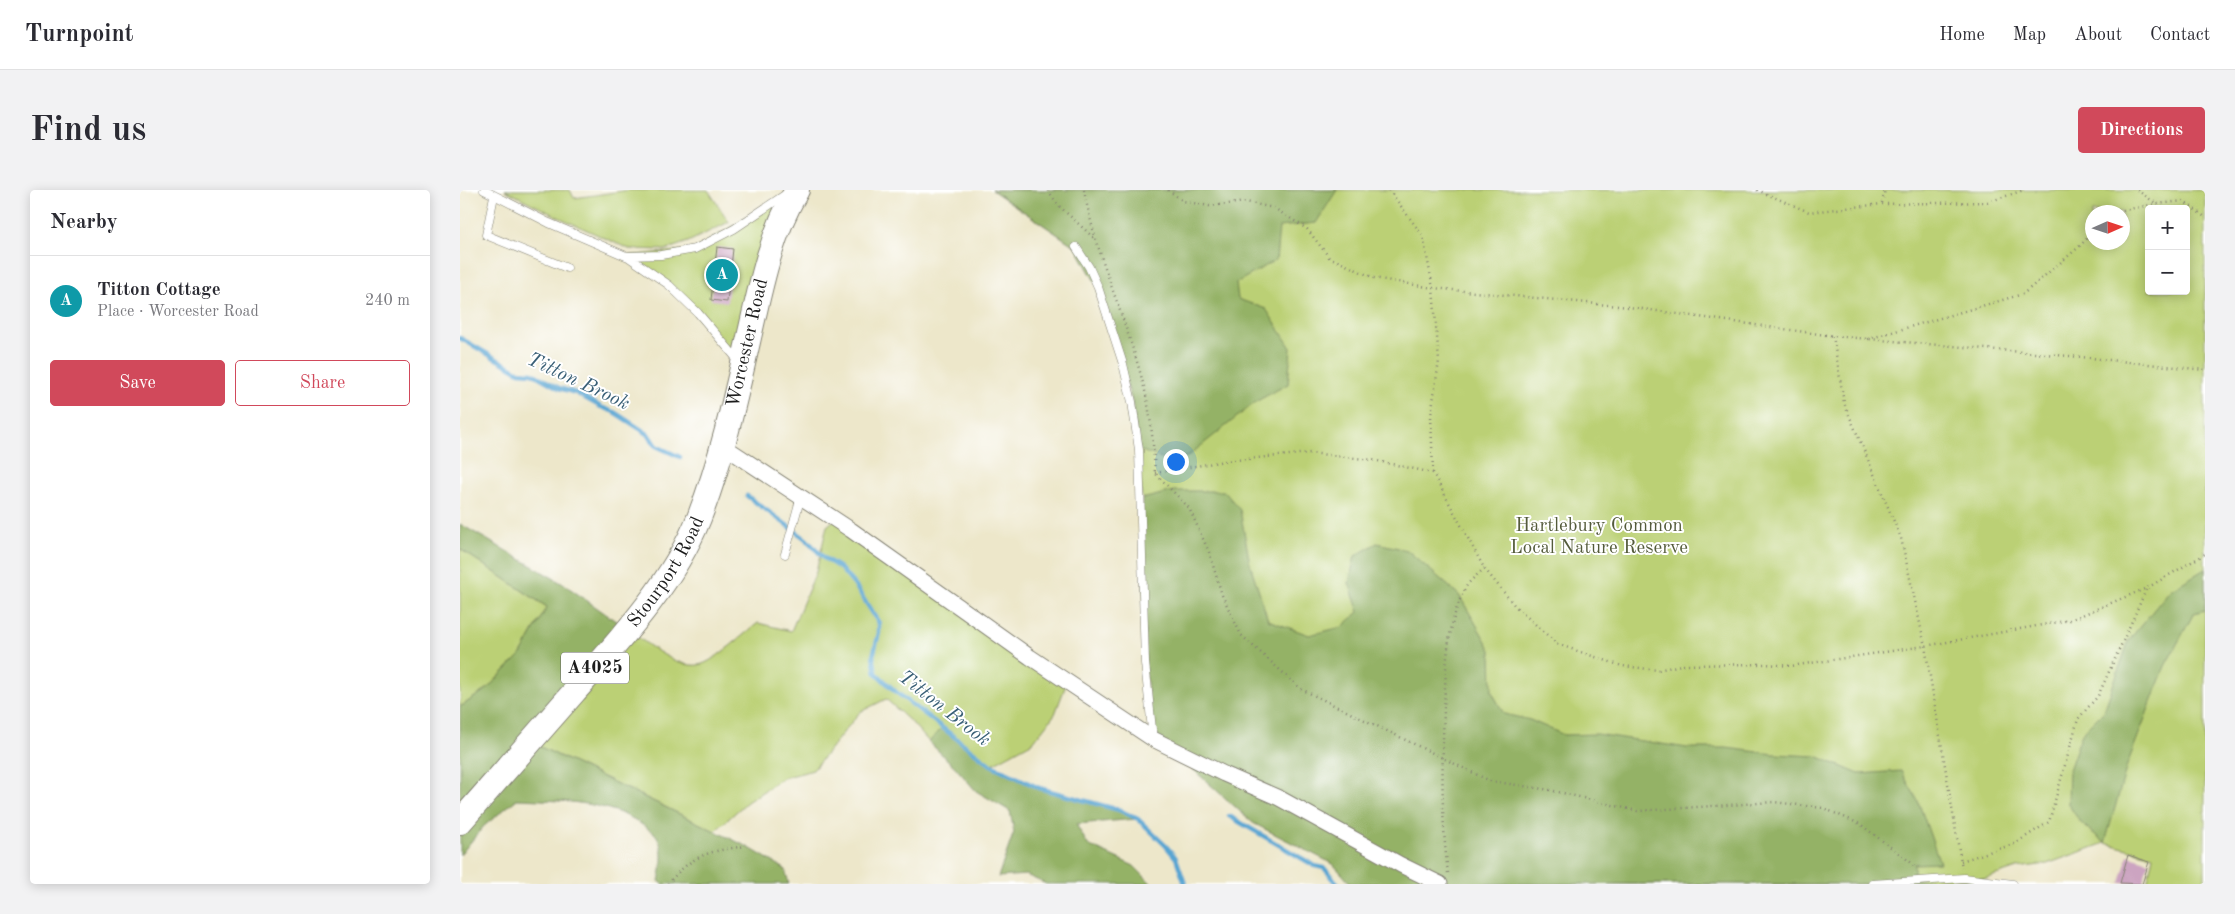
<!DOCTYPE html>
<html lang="en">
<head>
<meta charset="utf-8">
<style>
  :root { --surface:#fff; --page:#f2f2f3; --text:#2b2b33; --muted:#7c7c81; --line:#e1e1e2; --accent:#d1495b }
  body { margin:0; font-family:"Old Standard TT",serif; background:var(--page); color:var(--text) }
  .controls { position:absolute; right:15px; top:15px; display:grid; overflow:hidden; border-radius:5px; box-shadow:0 2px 12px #0003 }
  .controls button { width:45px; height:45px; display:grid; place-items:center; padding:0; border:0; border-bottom:1px solid var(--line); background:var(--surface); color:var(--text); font:25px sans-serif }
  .compass { position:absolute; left:1625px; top:15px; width:45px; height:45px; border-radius:50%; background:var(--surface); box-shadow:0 2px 12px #0003; rotate:87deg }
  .you { position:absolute; left:715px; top:271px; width:18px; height:18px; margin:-12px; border:4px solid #fff; border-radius:50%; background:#1a73e8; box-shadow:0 0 0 8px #1a73e833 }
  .badge { display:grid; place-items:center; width:32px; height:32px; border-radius:50%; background:var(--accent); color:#fff; font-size:16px; font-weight:700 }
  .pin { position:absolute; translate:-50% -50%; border:2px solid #fff; box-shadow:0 1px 5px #0006 }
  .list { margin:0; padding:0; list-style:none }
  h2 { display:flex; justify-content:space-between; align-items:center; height:65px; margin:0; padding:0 20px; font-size:21px }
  h2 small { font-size:16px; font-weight:400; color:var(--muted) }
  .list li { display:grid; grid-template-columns:32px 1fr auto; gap:15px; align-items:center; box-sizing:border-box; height:90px; padding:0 20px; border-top:1px solid var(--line) }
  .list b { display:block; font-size:19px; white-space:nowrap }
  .list p { margin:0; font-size:16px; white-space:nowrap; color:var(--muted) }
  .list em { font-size:16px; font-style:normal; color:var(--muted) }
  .actions { display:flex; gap:10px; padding:15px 20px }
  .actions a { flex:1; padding:11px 0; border:1px solid var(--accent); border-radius:5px; text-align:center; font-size:18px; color:var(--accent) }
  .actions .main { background:var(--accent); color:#fff }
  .map { position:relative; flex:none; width:1745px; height:694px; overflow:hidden; border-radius:5px }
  header { display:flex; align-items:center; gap:30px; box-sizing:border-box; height:70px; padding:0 25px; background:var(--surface); border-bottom:1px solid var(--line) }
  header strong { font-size:24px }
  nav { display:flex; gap:28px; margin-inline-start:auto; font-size:18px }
  .intro { display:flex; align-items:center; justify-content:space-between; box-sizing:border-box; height:120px; padding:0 30px }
  h1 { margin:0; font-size:35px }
  .button { padding:12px 22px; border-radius:5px; background:var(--accent); color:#fff; font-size:18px; font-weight:700 }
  main { display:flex; gap:30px; padding:0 30px }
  aside { flex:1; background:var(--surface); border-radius:5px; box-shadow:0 2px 12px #0003 }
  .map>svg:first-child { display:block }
  .green { fill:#bbd074; stroke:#6c7648; fill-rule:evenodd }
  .forest { fill:#94b266; stroke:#586741 }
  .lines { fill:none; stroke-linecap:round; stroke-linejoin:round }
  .stream { stroke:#59a5d2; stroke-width:4.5 }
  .building { fill:#cca4c1 }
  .lane-casing { stroke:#848273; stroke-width:9 }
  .street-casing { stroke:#848273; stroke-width:17 }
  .primary-casing { stroke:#848273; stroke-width:26 }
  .path { stroke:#848273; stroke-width:2.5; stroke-dasharray:1 4; stroke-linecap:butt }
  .lane { stroke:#fff; stroke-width:8 }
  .street { stroke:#fff; stroke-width:15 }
  .primary { stroke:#fff; stroke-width:24 }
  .labels { text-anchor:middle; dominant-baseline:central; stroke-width:4; stroke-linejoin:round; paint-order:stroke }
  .shield { fill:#fff; stroke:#606060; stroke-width:1 }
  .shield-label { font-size:18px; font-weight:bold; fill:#1c1c1c }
  .street-label { font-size:19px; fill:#1c1c1c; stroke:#fff }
  .park-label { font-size:19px; fill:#545b3b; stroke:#fff }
  .water-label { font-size:20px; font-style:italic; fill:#3a6077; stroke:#fff }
</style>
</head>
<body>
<header>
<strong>Turnpoint</strong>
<nav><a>Home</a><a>Map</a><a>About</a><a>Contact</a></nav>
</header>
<div class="intro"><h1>Find us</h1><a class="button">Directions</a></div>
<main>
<aside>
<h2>Nearby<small></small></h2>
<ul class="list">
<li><span class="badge" style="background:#0f9aa8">A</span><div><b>Titton Cottage</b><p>Place · Worcester Road</p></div><em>240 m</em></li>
</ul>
<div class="actions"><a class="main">Save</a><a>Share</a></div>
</aside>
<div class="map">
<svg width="1745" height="694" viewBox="0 0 1745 694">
  <rect width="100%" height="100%" fill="#fff"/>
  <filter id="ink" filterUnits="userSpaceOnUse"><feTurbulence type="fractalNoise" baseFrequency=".02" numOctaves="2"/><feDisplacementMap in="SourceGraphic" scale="10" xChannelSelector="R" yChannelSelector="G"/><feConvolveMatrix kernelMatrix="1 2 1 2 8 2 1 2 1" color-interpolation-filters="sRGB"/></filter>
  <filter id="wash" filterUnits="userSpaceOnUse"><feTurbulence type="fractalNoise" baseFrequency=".0096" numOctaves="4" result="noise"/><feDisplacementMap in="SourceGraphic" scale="20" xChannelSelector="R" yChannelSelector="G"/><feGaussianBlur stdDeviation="1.12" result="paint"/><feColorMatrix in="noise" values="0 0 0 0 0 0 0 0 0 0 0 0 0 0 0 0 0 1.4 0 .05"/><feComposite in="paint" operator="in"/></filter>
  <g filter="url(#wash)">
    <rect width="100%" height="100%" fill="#ede7ca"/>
    <!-- green -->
    <path class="green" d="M 45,0 L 110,0 L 114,8 L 169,0 L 248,0 L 269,32 L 228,52 L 205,60 L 169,59 L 98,27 Z
      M 332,0 L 282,176 L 209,95 L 166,66 L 235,59 Z
      M 532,0 L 1745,0 L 1745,694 L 1687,694 L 1693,666 L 1645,653 L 1587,674 L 1557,678 L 1524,689 L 1521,694 L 980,694 L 682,309 L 672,212 L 638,97 L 616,57 ZM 1689,19 L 1726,19 L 1726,101 L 1689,101 ZM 1632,22 L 1662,22 L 1662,52 L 1632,52 Z
      M 375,329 L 607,492 L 595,524 L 573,552 L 531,575 L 482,539 L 469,552 L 453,534 L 426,509 L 400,522 L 353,580 L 323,588 L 287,612 L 255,641 L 70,552 L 167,439 C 185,452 222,484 245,473 C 259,467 285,443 298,433 L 331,441 L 356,382 L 367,336 Z
      M 0,359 L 87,417 L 61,464 L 27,499 L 0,517 Z"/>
    <!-- forest -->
    <path class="forest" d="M 532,0 L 877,0 L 856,33 L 819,37 L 816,70 L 776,93 L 778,109 L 806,119 L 831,158 L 828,194 L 797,211 L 727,267 L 704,269 L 679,260 L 672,212 L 638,97 L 616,57 Z
      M 714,301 L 764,301 L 780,320 L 790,374 L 808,430 L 849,445 L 882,437 L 899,422 L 889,393 L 895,366 L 917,353 L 947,360 L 999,405 L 1031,460 L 1032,502 L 1044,524 L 1070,530 L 1104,545 L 1137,544 L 1227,558 L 1266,558 L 1314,564 L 1356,566 L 1399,584 L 1441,581 L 1458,611 L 1480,673 L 1454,674 L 1454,690 L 1524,689 L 1521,694 L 891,694 L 873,674 L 793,633 L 735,581 L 693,549 L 685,473 L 682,309 Z
      M 0,334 L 105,395 L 167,439 L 70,552 L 286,656 L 325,679 L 329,694 L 203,694 L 199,691 C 202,677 205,658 196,645 C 194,642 187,639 184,636 C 149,610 99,611 57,609 L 24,636 L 0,665 L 0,517 L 27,499 L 61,464 L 87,417 L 0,359 Z
      M 1745,379 L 1745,420 L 1734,423 L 1705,476 L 1667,575 L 1645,653 L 1621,633 L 1608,614 L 1609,580 L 1622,543 L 1644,521 L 1669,450 L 1710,400 Z
      M 482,538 C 512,562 543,584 579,598 C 612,611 647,614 678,629 L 616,634 L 628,655 L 674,676 L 692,694 L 586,694 L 566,685 L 538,687 L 554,642 L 550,621 L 516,601 L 496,578 L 469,552 Z"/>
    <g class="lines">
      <!-- stream -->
      <path class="stream" d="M 0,148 L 59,182 L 72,183 L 99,198 L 116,203 L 141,217 L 154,222 L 188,244 L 196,256 L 220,267
        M 287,306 L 346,349 L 364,368 L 380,378 L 396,397 L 419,433 L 419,443 L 413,466 L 416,483 L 436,502 L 531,575 L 579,598 L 659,620 L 678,629 L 706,656 L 716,668 L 725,694
        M 769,626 L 855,676 L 864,678 L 878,694"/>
    </g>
    <g id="blocks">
      <!-- building -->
      <path class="building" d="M 257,57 L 273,59 L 267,112 L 251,110 Z
        M 1668,665 L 1689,672 L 1682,694 L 1660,693 Z"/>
    </g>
  </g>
  <g filter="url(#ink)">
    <use href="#blocks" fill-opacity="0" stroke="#848273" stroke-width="1"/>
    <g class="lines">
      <!-- lane casing -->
      <g class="lane-casing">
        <path id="lane" d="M 24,0 L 89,33 L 166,66 L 201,65 L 235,59 L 274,39 L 326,4
          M 34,6 L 26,45 L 107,78
          M 616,57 L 629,77 L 638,97 L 663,174 L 672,212 L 679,260 L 685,473 L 693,549
          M 167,66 L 209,95 L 238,123 L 278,170
          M 325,364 L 341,306
          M 1412,694 L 1504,688 L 1553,694"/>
      </g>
      <!-- street casing -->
      <g class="street-casing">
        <path id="street" d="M 262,255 L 391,340 L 570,467 L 693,549 L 764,584 L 819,608 L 941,675 L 980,694"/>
      </g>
      <!-- primary casing -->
      <g class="primary-casing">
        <g id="primary">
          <path id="s1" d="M 0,632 C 38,589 76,545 114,502 C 160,450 213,393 239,328 C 262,269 276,205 290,143 C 301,94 311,44 337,0"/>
        </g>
      </g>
      <!-- path -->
      <path class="path" d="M 588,0 L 598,15 L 635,49
        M 624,0 C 636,66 666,128 683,193 C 691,222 693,252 695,283 L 729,318 L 749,362 L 762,405 L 781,445 L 841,499 L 1030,591 L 1090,600 L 1177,621 L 1314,612 L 1363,618 L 1400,634 L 1453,674 L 1454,680
        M 708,0 L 723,11 L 749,16 L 786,12 L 814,18 L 847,39 L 869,67 L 914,88 L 973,98 L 979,171 L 971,225 L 973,283 L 1024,378 L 1055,416 L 1097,454 L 1162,476 L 1198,480 L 1221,475 L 1306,474 L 1331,476 L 1465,456 L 1610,430 L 1687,398 L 1745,364
        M 929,0 L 963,46 L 973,98 L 1169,117 L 1373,146 L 1621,167 L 1745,180
        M 1297,0 L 1349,22 L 1422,14 L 1528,12 L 1564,0
        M 1677,0 L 1697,14 L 1723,11 L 1745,27
        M 1422,13 L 1425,0
        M 1653,22 L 1696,14
        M 1373,146 L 1384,213 L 1441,348 L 1465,456 L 1502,678
        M 1408,149 L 1563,104 L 1619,57 L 1632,43
        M 695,283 L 765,271 L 850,263 L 913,270 L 973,283
        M 1501,671 L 1554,654 L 1589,632 L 1618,529 L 1638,506 L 1687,398
        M 988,683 C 981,628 982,574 984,519 C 986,479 986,433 1006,397 C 1010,390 1019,384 1024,378
        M 208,694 C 232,664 250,661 286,656"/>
      <!-- lane -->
      <use href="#lane" class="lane"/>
      <!-- street -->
      <use href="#street" class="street"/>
      <!-- primary -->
      <use href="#primary" class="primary"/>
    </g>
  </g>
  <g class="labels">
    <!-- shield labels -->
    <rect class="shield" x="101" y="462.5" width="68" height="31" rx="4"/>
    <g class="shield-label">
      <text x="135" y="478">A4025</text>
    </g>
    <!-- street labels -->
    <g class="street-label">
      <text stroke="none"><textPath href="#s1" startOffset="570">Worcester Road</textPath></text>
      <text stroke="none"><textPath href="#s1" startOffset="325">Stourport Road</textPath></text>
    </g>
    <!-- park labels -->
    <g class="park-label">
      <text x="1139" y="336">Hartlebury Common<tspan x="1139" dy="22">Local Nature Reserve</tspan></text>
    </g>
    <!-- water labels -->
    <g class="water-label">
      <text transform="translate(118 192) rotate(25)">Titton Brook</text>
      <text transform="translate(484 519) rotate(38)">Titton Brook</text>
    </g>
  </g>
</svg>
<div class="controls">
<button>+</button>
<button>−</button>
</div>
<svg class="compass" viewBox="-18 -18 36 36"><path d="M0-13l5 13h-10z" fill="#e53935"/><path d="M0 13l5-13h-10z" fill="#7c7c81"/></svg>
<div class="you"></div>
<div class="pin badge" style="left:262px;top:85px;background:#0f9aa8">A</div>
</div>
</main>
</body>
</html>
